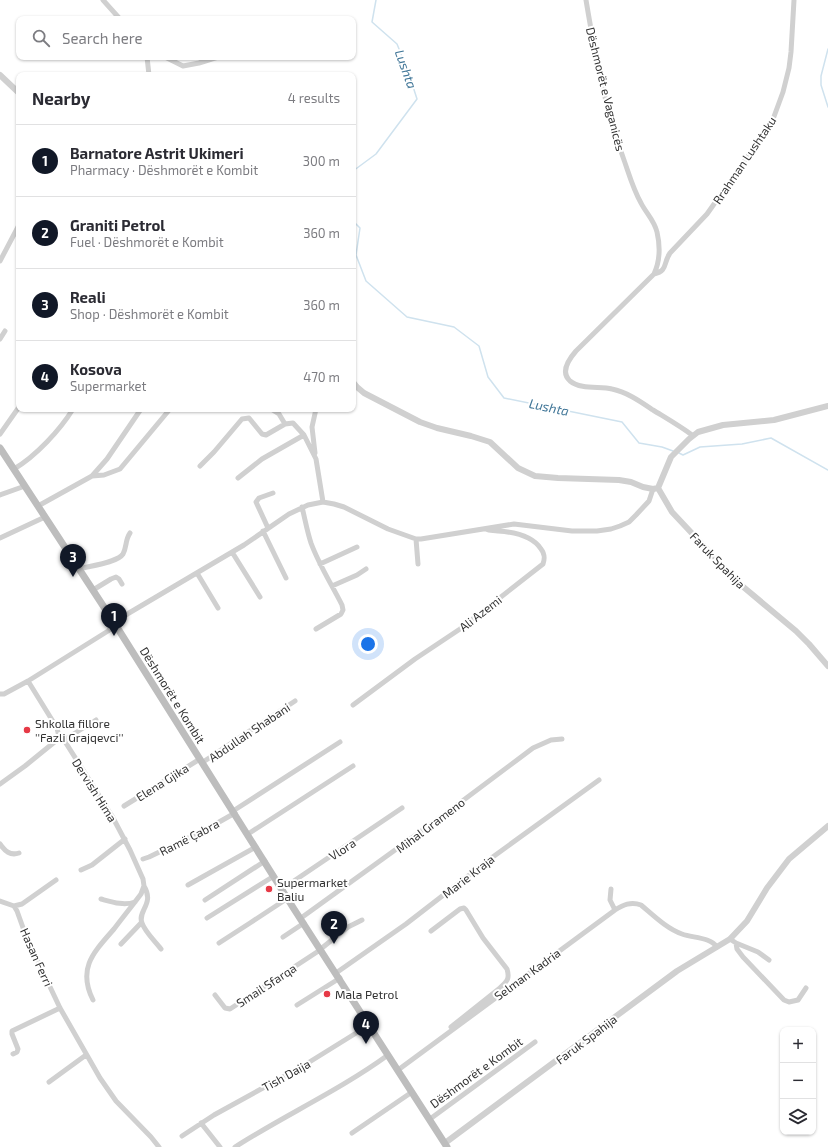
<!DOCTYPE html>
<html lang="en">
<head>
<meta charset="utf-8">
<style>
  :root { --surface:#fff; --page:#f2f2f3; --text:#2b2b33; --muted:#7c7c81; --line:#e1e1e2; --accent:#111827 }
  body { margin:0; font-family:"Exo 2",sans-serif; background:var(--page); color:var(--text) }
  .controls { position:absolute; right:12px; bottom:12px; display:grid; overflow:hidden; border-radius:8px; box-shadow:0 1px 3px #0004 }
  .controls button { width:36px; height:36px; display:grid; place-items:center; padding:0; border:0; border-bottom:1px solid var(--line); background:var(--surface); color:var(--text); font:20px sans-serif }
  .you { position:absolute; left:368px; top:644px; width:14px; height:14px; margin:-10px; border:3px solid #fff; border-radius:50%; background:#1a73e8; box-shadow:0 0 0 6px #1a73e833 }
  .badge { display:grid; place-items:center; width:26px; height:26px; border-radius:50%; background:var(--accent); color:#fff; font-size:13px; font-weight:700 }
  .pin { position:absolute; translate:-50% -33px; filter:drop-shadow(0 1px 2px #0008) }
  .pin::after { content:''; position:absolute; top:21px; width:14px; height:12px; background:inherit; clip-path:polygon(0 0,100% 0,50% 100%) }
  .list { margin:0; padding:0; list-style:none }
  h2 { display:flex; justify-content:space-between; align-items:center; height:52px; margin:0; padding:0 16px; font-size:17px }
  h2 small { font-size:13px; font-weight:400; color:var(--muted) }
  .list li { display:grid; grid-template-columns:26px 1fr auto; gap:12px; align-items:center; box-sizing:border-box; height:72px; padding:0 16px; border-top:1px solid var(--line) }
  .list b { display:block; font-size:15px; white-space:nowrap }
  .list p { margin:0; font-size:13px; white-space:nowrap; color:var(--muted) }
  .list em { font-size:13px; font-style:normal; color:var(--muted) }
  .icon { flex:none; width:22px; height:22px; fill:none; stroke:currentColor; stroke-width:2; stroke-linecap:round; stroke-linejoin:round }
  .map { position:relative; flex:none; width:828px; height:1147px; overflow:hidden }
  .search { position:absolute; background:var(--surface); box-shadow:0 1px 3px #0004; left:16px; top:16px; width:340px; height:44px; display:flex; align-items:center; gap:10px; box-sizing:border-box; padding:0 14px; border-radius:8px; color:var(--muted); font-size:15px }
  .panel { position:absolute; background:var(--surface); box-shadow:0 1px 3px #0004; left:16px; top:72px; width:340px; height:340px; border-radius:8px }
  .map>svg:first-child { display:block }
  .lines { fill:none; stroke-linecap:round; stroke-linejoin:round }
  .stream { stroke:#cfe2ee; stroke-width:1.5 }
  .minor { stroke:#d0d0d0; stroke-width:5 }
  .tertiary { stroke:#d0d0d0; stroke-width:6 }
  .secondary { stroke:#bdbdbd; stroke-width:7 }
  .poi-dot { fill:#e63946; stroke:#fff; stroke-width:1.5 }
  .labels { text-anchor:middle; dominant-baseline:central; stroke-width:4; stroke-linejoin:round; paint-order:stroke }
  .street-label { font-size:12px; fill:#333; stroke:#fff }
  .poi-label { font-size:12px; fill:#333; stroke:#fff; text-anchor:start }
  .water-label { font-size:13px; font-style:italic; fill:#3f7597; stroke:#fff }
</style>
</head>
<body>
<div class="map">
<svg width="828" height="1147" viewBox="0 0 828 1147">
  <rect width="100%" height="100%" fill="#fff"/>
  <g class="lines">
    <!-- stream -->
    <path class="stream" d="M 828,49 L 821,76 L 821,85 L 828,107
      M 353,171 L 376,154 L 417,99 L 408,71 L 397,44 L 372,22 L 376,0
      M 353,221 L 360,228 L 356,255 L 366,281 L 407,317 L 454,327 L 479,346 L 488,377 L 504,398 L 622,422 L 639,443 L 662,447 L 673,451
      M 679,453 L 683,455 L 700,447 L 742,444 L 771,438 L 828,470"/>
    <!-- minor -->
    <path class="minor" d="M 103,0 L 120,19
      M 586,0 C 595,54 605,109 624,160 C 629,174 633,189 641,203 C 646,213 654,220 657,232 C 660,245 660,261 654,274 L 576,351 C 569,359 560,372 570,381 C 581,390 600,386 612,389 C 627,392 641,402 653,410 C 666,418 680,426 692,435
      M 147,57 L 149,75
      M 165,57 L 183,66 L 199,63 L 218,57
      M 0,261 L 19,225
      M 654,274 C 668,271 663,263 670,253 L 707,214 L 772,122 L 783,92 L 789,68 L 791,52 L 794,0
      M 0,339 L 5,331
      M 271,409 L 279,414 L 285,424
      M 0,434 L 19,407
      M 315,453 L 312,427 L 316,409
      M 200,466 L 214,452 L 242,419 L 249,418 L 262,434 L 266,435 L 285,424 L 293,423 L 304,435 L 316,459 L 323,502
      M 14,469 C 36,456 60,430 73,409
      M 92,476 L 104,475 L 120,469 L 170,409
      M 238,478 L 262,459 L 304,435
      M 0,495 L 25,486
      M 38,506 L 92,476 L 107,459 L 141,409
      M 302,507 C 305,519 307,531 311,543 C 319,565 332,585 342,605 L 343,610 L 341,614 L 316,629
      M 268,528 L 256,502 L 259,498 L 273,493
      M 263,531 L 286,578
      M 0,538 L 45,517
      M 416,539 L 418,564
      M 232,552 L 260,597
      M 320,564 L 357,547
      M 79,569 C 89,566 117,563 123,554 C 127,547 125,540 130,533
      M 197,573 L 218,608
      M 332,586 L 357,575 L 366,569
      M 93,590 L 111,579 L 116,577 L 119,579 L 122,584
      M 0,694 L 4,694 L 28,681
      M 353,705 L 415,659 L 460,629 L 543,564 C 545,558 545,554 541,549 C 532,535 513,532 498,531 C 493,530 490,531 486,529
      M 59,737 L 64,740 L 112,816 L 130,850 L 143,879 L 144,886 L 141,894 C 132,906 123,917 114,929 C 94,952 77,968 93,1000
      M 64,740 L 96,720
      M 203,762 L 295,701
      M 0,784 L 25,766 L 57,740 L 59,737 L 57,728 L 28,681 L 108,631 L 119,620 L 129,613 L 244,545 L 289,514 L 308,505 L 323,502 L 334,504 L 344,507 L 388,529 L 416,539 L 421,539 L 514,524 L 572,531 L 597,531 L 611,529 L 620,526 L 629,522 L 636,515 L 649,501 L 653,489
      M 124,806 L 200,759
      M 233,811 L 340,742
      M 248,834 L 353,766
      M 0,844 C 5,851 10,856 19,853
      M 143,859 L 149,857 L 205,830 L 235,813
      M 81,870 L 92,865 L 125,839
      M 188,885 L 256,847
      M 144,886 C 155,904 137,911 142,923 C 145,932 155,941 161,949
      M 282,889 L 402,808
      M 611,889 L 610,900 L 615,910
      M 101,899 C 112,902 124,906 135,902
      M 205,900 L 265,861
      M 0,901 L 14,906 L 17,911 L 26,936 L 60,1008 L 100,1078 L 116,1101 L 151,1137 L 159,1147
      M 14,906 L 22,904 L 56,880
      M 207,918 L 274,876
      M 301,918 L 449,811 L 533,748 L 551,740 L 562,739
      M 431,931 L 460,909 L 464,908 L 466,910 L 483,938 L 507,969 C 510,979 507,981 500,988 L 451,1027
      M 283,937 L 304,923
      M 730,939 L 736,943 L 758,952 L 769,960
      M 219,943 L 250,923 L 288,898
      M 736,943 L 737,949 L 743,957 L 784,1000 L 789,1002 L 798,1000 L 806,988
      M 121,944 L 141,923
      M 336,973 L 406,924 L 490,859 L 599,780
      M 215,995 L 225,1008 L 230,1009 L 317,952 L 348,927 L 362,920
      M 297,1005 L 340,978
      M 13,1054 L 17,1052 L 18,1049 L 12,1034 L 12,1031 L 60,1008
      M 398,1070 L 615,910 C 623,905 631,901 641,905 C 653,915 667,929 682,934 C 693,938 710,937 717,947
      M 49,1082 L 86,1055
      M 430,1119 L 535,1042
      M 201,1123 L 220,1147
      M 352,1133 L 412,1092
      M 182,1136 L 214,1115 L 303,1066 L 369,1025
      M 235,1147 C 285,1115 340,1090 388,1055"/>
    <!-- tertiary -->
    <path class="tertiary" d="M 0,75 L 19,93
      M 353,382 L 357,387 L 364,393 L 420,422 L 437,428 L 471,436 L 490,442 L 518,468 L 535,476 L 558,478 L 619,480 L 631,482 L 643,487 L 653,489 L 658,488
      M 658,488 L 672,512 L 716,559 L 741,585 L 796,631 L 809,644 L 828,666
      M 658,488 L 671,457 L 689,439 L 698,432 L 723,425 L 774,420 L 828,406
      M 445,1143 L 677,971 L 730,939 L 747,921 L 767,888 L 789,859 L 828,826"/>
    <!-- secondary -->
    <path class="secondary" d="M 0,448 L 115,624 L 294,909 L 447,1147"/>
  </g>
  <!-- markers -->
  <g class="poi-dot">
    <circle cx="27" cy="730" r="4"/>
    <circle cx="269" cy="889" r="4"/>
    <circle cx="327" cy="994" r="4"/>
  </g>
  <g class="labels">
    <!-- street labels -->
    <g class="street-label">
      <text transform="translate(606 89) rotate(76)">Dëshmorët e Vaganicës</text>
      <text transform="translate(744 160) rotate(-56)">Rrahman Lushtaku</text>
      <text transform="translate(718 560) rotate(46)">Faruk Spahija</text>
      <text transform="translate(480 613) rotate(-38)">Ali Azemi</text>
      <text transform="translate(173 695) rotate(58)">Dëshmorët e Kombit</text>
      <text transform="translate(249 732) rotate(-34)">Abdullah Shabani</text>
      <text transform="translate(162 782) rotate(-32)">Elena Gjika</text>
      <text transform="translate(95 790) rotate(58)">Dervish Hima</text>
      <text transform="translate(430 825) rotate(-37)">Mihal Grameno</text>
      <text transform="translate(189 837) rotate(-27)">Ramë Çabra</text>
      <text transform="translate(342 849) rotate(-33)">Vlora</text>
      <text transform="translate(468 876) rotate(-38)">Marie Kraja</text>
      <text transform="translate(37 957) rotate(66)">Hasan Ferri</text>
      <text transform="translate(527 974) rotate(-36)">Selman Kadria</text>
      <text transform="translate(266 985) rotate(-33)">Smail Sfarqa</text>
      <text transform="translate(586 1039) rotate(-37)">Faruk Spahija</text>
      <text transform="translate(476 1072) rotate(-36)">Dëshmorët e Kombit</text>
      <text transform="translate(286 1075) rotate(-29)">Tish Daija</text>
    </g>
    <!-- poi labels -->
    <g class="poi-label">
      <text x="35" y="723">Shkolla fillore<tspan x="35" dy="14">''Fazli Grajqevci''</tspan></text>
      <text x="277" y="882">Supermarket<tspan x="277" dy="14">Baliu</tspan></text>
      <text x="335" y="994">Mala Petrol</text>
    </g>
    <!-- water labels -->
    <g class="water-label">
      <text transform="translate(406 69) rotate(70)">Lushta</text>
      <text transform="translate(549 407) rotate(12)">Lushta</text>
    </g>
  </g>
</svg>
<div class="controls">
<button>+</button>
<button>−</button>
<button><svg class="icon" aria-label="layers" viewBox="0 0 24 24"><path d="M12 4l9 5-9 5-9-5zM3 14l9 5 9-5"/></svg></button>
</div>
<div class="you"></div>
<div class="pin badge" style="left:114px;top:636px">1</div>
<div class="pin badge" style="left:334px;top:944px">2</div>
<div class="pin badge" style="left:73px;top:577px">3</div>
<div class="pin badge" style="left:366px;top:1044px">4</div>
<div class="search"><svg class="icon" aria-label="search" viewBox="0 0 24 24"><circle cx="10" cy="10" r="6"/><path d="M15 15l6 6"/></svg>Search here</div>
<section class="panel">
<h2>Nearby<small>4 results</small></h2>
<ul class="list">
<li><span class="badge">1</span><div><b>Barnatore Astrit Ukimeri</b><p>Pharmacy · Dëshmorët e Kombit</p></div><em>300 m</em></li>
<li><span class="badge">2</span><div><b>Graniti Petrol</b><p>Fuel · Dëshmorët e Kombit</p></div><em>360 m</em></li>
<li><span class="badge">3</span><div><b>Reali</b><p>Shop · Dëshmorët e Kombit</p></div><em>360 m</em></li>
<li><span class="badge">4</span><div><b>Kosova</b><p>Supermarket</p></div><em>470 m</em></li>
</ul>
</section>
</div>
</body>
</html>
